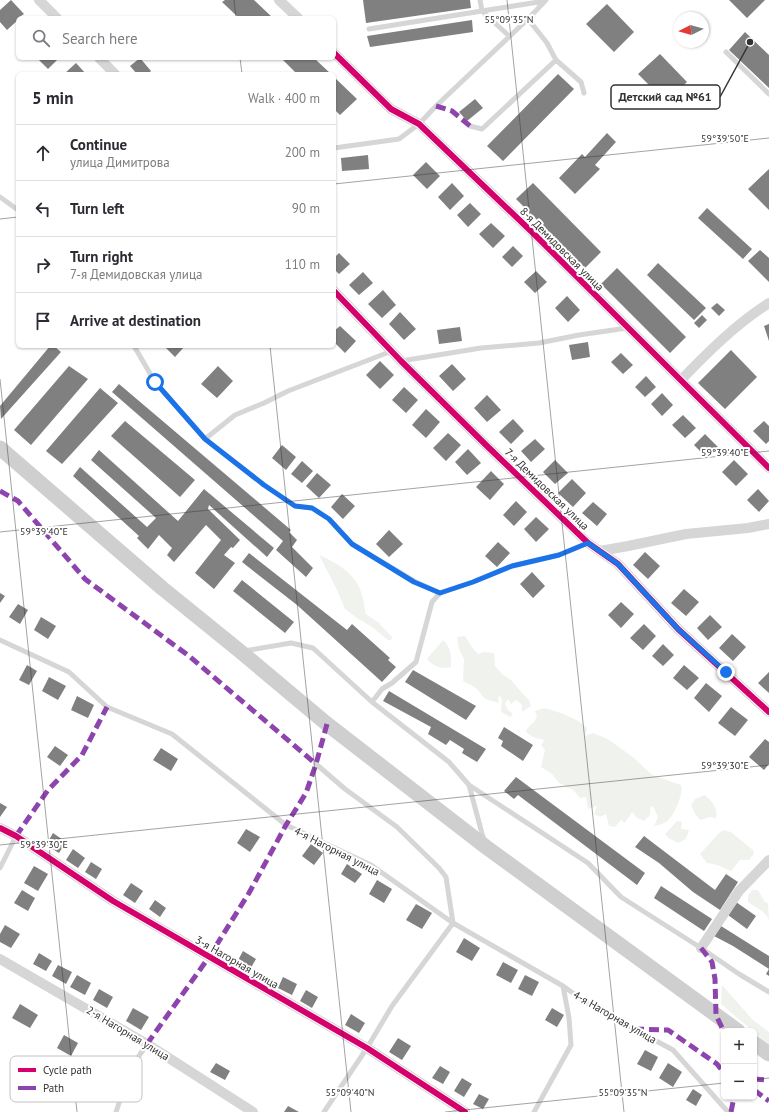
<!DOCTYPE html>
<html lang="en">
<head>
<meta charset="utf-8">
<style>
  :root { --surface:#fff; --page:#f7f7f7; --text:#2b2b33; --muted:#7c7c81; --line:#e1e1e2 }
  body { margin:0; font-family:"PT Sans",sans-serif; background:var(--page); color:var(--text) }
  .controls { position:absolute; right:12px; bottom:12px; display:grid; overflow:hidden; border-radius:6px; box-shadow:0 1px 3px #0004 }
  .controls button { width:36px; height:36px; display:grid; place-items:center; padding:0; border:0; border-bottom:1px solid var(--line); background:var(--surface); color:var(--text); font:20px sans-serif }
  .compass { position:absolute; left:673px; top:12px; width:36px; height:36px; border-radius:50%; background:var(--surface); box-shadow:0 1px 3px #0004; rotate:264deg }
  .stop { position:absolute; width:12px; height:12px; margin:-9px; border:3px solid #1a73e8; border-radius:50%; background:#fff }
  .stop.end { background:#1a73e8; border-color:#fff; box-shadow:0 1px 4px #0008 }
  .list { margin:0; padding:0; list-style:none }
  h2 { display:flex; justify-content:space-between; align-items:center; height:52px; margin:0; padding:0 16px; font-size:17px }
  h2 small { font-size:13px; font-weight:400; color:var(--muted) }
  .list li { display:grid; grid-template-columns:26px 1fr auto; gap:12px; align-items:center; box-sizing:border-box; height:56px; padding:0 16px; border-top:1px solid var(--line) }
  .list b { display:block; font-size:15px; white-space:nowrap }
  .list p { margin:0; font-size:13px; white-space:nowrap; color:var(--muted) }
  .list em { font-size:13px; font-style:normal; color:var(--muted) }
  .icon { flex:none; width:22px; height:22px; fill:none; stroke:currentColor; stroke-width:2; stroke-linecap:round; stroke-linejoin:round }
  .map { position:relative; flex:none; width:769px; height:1112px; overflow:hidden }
  .search { position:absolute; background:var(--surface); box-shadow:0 1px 3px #0004; left:16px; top:16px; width:320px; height:44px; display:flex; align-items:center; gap:10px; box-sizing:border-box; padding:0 14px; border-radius:6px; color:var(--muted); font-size:15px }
  .panel { position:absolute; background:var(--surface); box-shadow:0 1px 3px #0004; left:16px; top:72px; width:320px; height:276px; border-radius:6px }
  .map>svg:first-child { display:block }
  .green { fill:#f0f3ed }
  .building { fill:#808080 }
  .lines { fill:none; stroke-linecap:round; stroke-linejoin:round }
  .service { stroke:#d6d6d6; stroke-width:5 }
  .minor { stroke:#d6d6d6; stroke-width:10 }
  .secondary { stroke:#cfcfcf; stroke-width:15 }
  .quiet { stroke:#8e44ad; stroke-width:5; stroke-dasharray:10 5; stroke-linecap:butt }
  .cycleway-casing { stroke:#fff; stroke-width:8 }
  .cycleway { stroke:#d6006c; stroke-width:6 }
  .route { stroke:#1a73e8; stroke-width:5 }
  .ticks { fill:none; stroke:#323232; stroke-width:1; stroke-opacity:0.45 }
  .labels { text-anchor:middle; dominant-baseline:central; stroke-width:4; stroke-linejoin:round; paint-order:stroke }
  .street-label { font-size:11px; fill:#323232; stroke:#fff }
  .key { fill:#fff; stroke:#c2c2c2; stroke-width:1 }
  .key-label { font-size:11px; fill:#323232 }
  .ticks-label { font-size:10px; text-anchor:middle; fill:#323232; stroke:#fff; stroke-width:4; stroke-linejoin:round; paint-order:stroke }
  .leader { fill:none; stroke:#323232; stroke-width:1.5 }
  .callout-dot { fill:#323232; stroke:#fff; stroke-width:1.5 }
  .callout { fill:#fff; stroke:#323232; stroke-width:1.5 }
  .callout-label { font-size:12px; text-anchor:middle; font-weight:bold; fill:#323232 }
</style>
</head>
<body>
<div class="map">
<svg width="769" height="1112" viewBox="0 0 769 1112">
  <rect width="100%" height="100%" fill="#fff"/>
  <!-- green -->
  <path class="green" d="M 319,555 C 337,563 355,573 361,592 C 364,599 364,607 366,614 L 379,623 L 392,637 L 391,640 L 388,640 L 372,627 L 357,618 L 345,609 L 337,590 Z
    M 465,636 L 471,646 L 478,654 L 484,652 L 494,653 L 495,666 L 503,675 L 511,680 L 523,694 L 529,700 L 531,706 L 522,712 L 522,705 L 516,700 L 511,704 L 508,699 L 505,704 L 508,710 L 513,714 L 510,717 L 501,712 L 502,700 L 500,696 L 498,697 L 499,703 L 485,699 L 476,688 L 463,681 L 464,659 L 459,649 L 457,637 Z
    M 443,640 C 451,647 451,656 451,667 C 440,670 434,666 427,659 Z
    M 544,708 C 559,712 576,717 587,728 L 585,736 L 593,733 L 608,739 L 634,758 L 652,775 L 681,785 C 684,793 674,817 666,822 C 663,824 658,825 654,826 L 658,817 L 653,806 L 650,808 L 650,815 L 644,821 L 637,818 L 632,812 L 625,823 L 621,820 L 615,827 L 609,826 L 606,814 L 600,817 L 594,814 L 597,806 L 588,809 L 586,797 L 580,798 L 573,790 L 559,783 L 552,774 L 541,767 L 545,750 L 541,745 L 544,741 L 542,739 C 535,739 531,736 526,732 C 527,726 534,724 537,717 L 535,711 Z
    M 705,795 C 711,801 719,808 716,818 L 710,817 L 700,820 L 695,814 L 691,805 L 695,799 Z
    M 677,821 L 682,822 L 681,829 L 689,830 L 686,839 L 678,843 L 670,839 L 665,834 Z
    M 723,830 L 731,832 L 754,851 L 753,855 L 749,860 L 740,860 L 731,871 L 717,865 L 707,863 L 700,854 L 718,834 Z
    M 752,890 L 758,890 L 765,902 L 768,903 L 769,920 C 764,909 757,909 748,902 L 748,896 Z
    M 722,985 L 753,1020 L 769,1032 L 769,1045 L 721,1004 Z"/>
  <!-- building -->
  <path class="building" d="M 11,0 L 24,14 L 18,18 L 18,20 L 7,30 L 0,22 L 0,10 Z
    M 225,0 L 254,0 L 273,18 L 239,18 L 222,2 Z
    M 363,0 L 470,0 L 471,8 L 366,23 Z
    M 729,0 L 765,0 L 747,18 Z
    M 607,4 L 634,32 L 614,52 L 586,24 Z
    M 472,20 L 473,32 L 370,47 L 367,36 Z
    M 745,32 L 769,55 L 769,88 L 729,50 Z
    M 660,54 L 687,82 L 666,102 L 638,74 Z
    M 37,58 L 59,58 L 48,69 Z
    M 140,58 L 151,71 L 148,74 L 137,74 L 130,66 Z
    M 281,58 L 314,58 L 331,74 L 297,74 Z
    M 76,63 L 86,74 L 64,74 Z
    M 558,74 L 574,89 L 503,161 L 487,146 Z
    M 334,77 L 357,99 L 340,115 L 334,109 Z
    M 475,99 L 483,108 L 467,121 L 459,112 Z
    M 607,133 L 616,142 L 595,165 L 600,169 L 575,194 L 559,178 L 582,154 L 585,157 Z
    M 368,155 L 369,169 L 342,171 L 341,158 Z
    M 426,162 L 440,176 L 427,189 L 413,175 Z
    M 769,169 L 769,210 L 748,189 Z
    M 452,183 L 464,196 L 450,210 L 438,197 Z
    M 533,183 L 601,252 L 585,268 L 516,199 Z
    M 470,203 L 481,214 L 468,227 L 457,215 Z
    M 707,208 L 752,249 L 743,259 L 698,218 Z
    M 491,223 L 505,236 L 493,248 L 479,234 Z
    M 513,246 L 523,256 L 512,267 L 502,257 Z
    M 760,250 L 769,258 L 769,282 L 748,261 Z
    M 339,253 L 350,264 L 339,274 L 334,269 L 334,258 Z
    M 658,263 L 706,308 L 694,320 L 647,275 Z
    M 617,268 L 686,337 L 670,353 L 601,284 Z
    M 536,271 L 547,282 L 535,293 L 524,282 Z
    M 363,272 L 373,283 L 359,295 L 349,285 Z
    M 383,290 L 396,305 L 382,318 L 368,304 Z
    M 567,296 L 580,310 L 568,322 L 555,308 Z
    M 717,303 L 725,310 L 719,316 L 711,308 Z
    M 400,312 L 416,329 L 404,340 L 389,324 Z
    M 702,315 L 707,320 L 699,328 L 694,323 Z
    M 769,324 L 769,341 L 764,326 Z
    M 340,326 L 356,341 L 345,353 L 334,342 L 334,331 Z
    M 460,327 L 462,341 L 439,344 L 437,330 Z
    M 588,342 L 590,357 L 572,360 L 569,345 Z
    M 50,346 L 54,346 L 61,352 L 1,419 L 0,406 Z
    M 164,346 L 185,346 L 175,357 Z
    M 731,350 L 757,377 L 725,409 L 698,383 Z
    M 621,353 L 633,365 L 623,374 L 611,362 Z
    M 380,361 L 394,375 L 380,389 L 366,375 Z
    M 452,364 L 466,379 L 453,391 L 439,376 Z
    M 69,366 L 88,379 L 31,445 L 14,430 Z
    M 218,366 L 233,381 L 217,398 L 201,384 Z
    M 646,376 L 656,387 L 645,397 L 635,387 Z
    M 119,384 L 291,530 L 289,532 L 297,540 L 292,547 L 313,568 L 306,577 L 276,550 L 283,541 L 112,392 Z
    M 404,387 L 418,400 L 406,413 L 392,400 Z
    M 100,388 L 118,403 L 62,464 L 46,451 Z
    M 662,393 L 673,405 L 662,416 L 651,404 Z
    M 487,395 L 501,410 L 487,422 L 474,408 Z
    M 426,409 L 440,422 L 426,438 L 412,425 Z
    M 683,415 L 696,428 L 685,438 L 672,425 Z
    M 513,419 L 524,431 L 511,444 L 499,432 Z
    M 125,421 L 195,480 L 180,497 L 111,436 Z
    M 764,421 L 769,426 L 769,441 L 766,444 L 753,431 Z
    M 448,433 L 461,445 L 446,461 L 433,448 Z
    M 705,434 L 718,447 L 707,458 L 694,445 Z
    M 535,439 L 545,449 L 531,462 L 521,451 Z
    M 282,445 L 296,457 L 286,470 L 272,458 Z
    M 468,449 L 481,463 L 467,475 L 455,462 Z
    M 99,450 L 178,521 L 204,489 L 274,548 L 267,557 L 209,505 L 208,509 L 240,540 L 233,548 L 231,547 L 224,555 L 235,563 L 214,589 L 195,573 L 221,540 L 206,525 L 174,562 L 167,555 L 172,548 L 159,535 L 148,549 L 137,538 L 139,536 L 73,476 L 80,467 L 147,527 L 156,518 L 91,460 Z
    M 555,460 L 568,473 L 555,484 L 543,472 Z
    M 734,460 L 748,474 L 736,486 L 722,472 Z
    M 302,461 L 313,471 L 302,483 L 291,474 Z
    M 491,471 L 504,484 L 490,500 L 476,487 Z
    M 317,473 L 331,485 L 319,498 L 306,486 Z
    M 572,479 L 586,493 L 573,507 L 558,493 Z
    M 758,489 L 769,501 L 759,512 L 747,500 Z
    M 342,494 L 355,506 L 343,519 L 331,507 Z
    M 516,501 L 527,512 L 514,526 L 503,515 Z
    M 593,502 L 607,514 L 597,526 L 582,513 Z
    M 536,517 L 549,529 L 536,542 L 524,529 Z
    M 389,530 L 403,544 L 389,557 L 376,544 Z
    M 498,542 L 510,553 L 497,567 L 485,556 Z
    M 645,552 L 660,566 L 648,579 L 633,565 Z
    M 249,553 L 347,630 L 352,624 L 390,658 L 388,660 L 396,667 L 382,682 L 297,605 L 242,562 Z
    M 532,572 L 545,586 L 533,598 L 520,584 Z
    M 242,580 L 294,622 L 285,633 L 233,591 Z
    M 684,589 L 699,602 L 686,616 L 671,603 Z
    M 0,593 L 5,596 L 0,603 Z
    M 621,602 L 634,614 L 621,628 L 608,615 Z
    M 18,604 L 28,610 L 20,624 L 9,617 Z
    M 710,615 L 722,627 L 708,640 L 697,628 Z
    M 41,617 L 56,626 L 48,639 L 34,630 Z
    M 644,624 L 656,636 L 643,650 L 630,638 Z
    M 732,634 L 746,647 L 733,661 L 719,648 Z
    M 663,644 L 674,655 L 663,666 L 652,656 Z
    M 27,665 L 37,671 L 29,685 L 19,680 Z
    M 684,665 L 699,678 L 687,690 L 673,678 Z
    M 413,670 L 476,706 L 466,720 L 405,682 Z
    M 769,672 L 769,693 L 758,683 Z
    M 49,677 L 66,686 L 58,700 L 42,691 Z
    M 706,683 L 722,696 L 709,712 L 694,698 Z
    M 389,691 L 486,749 L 477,762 L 462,753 L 464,749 L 450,740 L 446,745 L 428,734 L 431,727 L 383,701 Z
    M 77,696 L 94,705 L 88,718 L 71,710 Z
    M 731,707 L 748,720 L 735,736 L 718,723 Z
    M 504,727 L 533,745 L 523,761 L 501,746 L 503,741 L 498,738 Z
    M 765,739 L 769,742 L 769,764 L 764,770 L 749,757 Z
    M 55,746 L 68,755 L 60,766 L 47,757 Z
    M 161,748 L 178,759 L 171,771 L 153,760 Z
    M 516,777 L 645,873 L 637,885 L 518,795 L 514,799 L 504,791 Z
    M 0,803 L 7,807 L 0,817 Z
    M 246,829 L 260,837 L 250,852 L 237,843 Z
    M 53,833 L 66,842 L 59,853 L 46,845 Z
    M 644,836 L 715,890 L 726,874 L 738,882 L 720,910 L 693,892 L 659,863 L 635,847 Z
    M 311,844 L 323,853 L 314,865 L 302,856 Z
    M 73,849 L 85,858 L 78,868 L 66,860 Z
    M 91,862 L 102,869 L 96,879 L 85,872 Z
    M 347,864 L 362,874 L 355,883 L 341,874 Z
    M 34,866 L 48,874 L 38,891 L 24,883 Z
    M 377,880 L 392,889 L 384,903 L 369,894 Z
    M 131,883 L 143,891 L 135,903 L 123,895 Z
    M 661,886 L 712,919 L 704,931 L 654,898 Z
    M 22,890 L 35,898 L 28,911 L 14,903 Z
    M 155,900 L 166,908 L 160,917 L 149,909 Z
    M 736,902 L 756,916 L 747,929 L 728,915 Z
    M 416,904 L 432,913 L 422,929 L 406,920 Z
    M 5,925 L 20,934 L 11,948 L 0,942 L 0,934 Z
    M 721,926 L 769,956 L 769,976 L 766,974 L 769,969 L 733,946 L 714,936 Z
    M 464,938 L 480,948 L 472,961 L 456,952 Z
    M 243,951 L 256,959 L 249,971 L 236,964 Z
    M 39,953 L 52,961 L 46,971 L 33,964 Z
    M 503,962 L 518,970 L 511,983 L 496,975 Z
    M 58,965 L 72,972 L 66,984 L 52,976 Z
    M 77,975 L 91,983 L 85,995 L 70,987 Z
    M 525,975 L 539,982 L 532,996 L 518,989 Z
    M 283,977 L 297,984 L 292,995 L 278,988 Z
    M 99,989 L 113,997 L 107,1008 L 93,1000 Z
    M 306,990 L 318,997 L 312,1008 L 300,1001 Z
    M 20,1004 L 38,1015 L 30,1028 L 12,1018 Z
    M 133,1008 L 149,1017 L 141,1030 L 126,1021 Z
    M 552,1008 L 564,1015 L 557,1027 L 545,1020 Z
    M 351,1014 L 365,1023 L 359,1033 L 345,1025 Z
    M 64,1035 L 78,1043 L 71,1056 L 57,1048 Z
    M 398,1038 L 411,1046 L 402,1060 L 389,1052 Z
    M 645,1050 L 658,1057 L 651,1071 L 637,1064 Z
    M 216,1063 L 230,1071 L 225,1080 L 210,1072 Z
    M 668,1063 L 682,1072 L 673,1087 L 659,1078 Z
    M 440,1066 L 450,1072 L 443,1084 L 432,1078 Z
    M 462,1078 L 472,1084 L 464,1097 L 454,1091 Z
    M 693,1089 L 702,1095 L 696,1106 L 686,1100 Z
    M 479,1094 L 489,1099 L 483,1109 L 473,1104 Z
    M 288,1106 L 299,1112 L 284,1112 Z"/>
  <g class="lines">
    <!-- service -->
    <path class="service" d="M 480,0 L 482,11 L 545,1
      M 528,19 L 547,43 L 556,60 L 581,82 L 584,93
      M 369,29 L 482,11 L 509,36
      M 726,52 L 769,94
      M 470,126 L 482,129 L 556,60
      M 334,148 L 399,139 L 419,124 L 436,106 L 528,19 L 546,0
      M 0,197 L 18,210
      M 134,346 L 155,382 L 205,439 L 264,485 L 295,506 L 312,508 L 329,519 L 352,544 L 414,581 L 440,593
      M 401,361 L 481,348 L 539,343 L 579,335 L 627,328
      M 205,439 L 235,415 L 264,403 L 288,391 L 392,351
      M 0,640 L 69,672 L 107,707 L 172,734 L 286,825 L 371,865 L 453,923 L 563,986 L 591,1006 L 673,1050 L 728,1112
      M 244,651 L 291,643 L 313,648 L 372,702
      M 316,764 L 345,789 L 397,827 L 439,868 L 446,877 L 453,923 L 392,1006 L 367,1048 L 324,1112
      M 469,785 L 588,863 L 621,897 L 701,948 L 739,974 L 769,992
      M 484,841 L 469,785 L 449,762 L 372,702 L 382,689 L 392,683 L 416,662 L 432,602 L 440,593 L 473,582 L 512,566 L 559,555 L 587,543
      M 0,868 L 16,836
      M 116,1112 L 131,1068 L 147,1044
      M 534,1112 L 571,1045 L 569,1018 L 563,986"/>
    <!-- minor -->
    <path class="minor" d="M 39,0 L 57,18
      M 279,0 L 298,18
      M 334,53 L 391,109 L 419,124 L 534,234 L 769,468
      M 99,58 L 115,74
      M 334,291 L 401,361 L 487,446 L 588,543 L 618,564 L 678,629 L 769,712
      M 681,380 C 709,351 735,325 769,303
      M 600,551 L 628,546 L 686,534 L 748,528 L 769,524
      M 0,828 L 16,836 L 113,901 L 367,1048 L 465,1112
      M 701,948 L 739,891 L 769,860
      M 0,959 L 147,1044 L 253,1112"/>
    <!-- secondary -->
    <path class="secondary" d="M 0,448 L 162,588 L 241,652 L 327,724 L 486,847 L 738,1031
      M 754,1043 L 769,1054"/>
    <!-- quiet -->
    <path class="quiet" d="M 436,106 L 452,111 L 470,126
      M 0,491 L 18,501 L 85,579 L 189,656 L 316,764
      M 16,836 L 48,790 L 82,755 L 107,707
      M 701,948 L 712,962 L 715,979 L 716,1015 L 724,1032
      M 634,1029 L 668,1030 L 717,1064 L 724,1073
      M 147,1044 L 209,957 L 249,893 L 286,825 L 306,793 L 316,764 L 327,724
      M 754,1079 L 769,1080
      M 754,1090 L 769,1101
      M 731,1112 L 734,1097"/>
    <!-- cycleway casing -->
    <g class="cycleway-casing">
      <path id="cycleway" d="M 334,53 L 391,109 L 419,124 L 534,234 L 769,468
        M 334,291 L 401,361 L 487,446 L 588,543 L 618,564 L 678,629 L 769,712
        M 0,828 L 16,836 L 113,901 L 367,1048 L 465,1112"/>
    </g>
    <!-- cycleway -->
    <use href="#cycleway" class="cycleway"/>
  </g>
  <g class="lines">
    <!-- route -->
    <path class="route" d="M 155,382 L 205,439 L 264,485 L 295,506 L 312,508 L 329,519 L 352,544 L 414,582 L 440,593 L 473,582 L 512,566 L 559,555 L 588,543 L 618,564 L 678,629 L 726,672"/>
  </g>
  <!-- ticks -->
  <path class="ticks" d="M 234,0 L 236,18M 507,0 L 624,1112M 240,58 L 242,74M 334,184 L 769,138M 0,219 L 18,217M 270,346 L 351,1112M 0,379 L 77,1112M 0,532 L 769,451M 0,845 L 769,765M 754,1080 L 769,1078M 445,1112 L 724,1083"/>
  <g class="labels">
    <!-- street labels -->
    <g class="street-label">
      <text transform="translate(562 249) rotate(45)">8-я Демидовская улица</text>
      <text transform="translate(547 489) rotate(44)">7-я Демидовская улица</text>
      <text transform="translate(337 851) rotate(27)">4-я Нагорная улица</text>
      <text transform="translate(237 962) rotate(30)">3-я Нагорная улица</text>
      <text transform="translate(615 1017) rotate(30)">4-я Нагорная улица</text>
      <text transform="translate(128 1033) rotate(31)">2-я Нагорная улица</text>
    </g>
  </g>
  <!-- legend -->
  <rect x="10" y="1056" width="132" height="46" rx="6" class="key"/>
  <rect x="18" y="1068" width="18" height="4" fill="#d6006c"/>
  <rect x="18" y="1086" width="18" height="4" fill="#8e44ad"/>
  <g class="key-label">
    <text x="43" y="1074">Cycle path</text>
    <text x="43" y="1092">Path</text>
  </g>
  <g class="ticks-label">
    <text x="509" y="23">55°09'35"N</text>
    <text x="725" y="142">59°39'50"E</text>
    <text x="725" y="456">59°39'40"E</text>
    <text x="44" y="535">59°39'40"E</text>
    <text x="725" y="769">59°39'30"E</text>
    <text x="44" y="848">59°39'30"E</text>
    <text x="350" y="1096">55°09'40"N</text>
    <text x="623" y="1096">55°09'35"N</text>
  </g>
  <!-- callouts -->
  <path class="leader" d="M750 42L720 97"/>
  <circle class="callout-dot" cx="750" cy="42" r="4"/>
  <rect class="callout" x="611" y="85" width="109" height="24" rx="4"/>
  <g class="callout-label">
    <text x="665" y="101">Детский сад №61</text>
  </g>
</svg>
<div class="controls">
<button>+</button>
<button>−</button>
</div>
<svg class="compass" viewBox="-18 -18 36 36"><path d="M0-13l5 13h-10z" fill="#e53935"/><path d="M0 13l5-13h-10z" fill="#7c7c81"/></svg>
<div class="stop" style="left:155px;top:382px"></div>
<div class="stop end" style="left:726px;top:672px"></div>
<div class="search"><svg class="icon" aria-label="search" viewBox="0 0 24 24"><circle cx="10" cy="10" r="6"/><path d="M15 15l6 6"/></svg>Search here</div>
<section class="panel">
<h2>5 min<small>Walk · 400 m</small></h2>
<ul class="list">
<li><svg class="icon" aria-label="ahead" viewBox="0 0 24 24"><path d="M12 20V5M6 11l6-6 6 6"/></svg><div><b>Continue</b><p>улица Димитрова</p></div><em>200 m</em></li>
<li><svg class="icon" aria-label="left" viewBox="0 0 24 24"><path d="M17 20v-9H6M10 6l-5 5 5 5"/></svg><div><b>Turn left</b></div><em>90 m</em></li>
<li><svg class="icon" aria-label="right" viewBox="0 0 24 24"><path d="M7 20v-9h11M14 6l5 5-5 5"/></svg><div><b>Turn right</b><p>7-я Демидовская улица</p></div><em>110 m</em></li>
<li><svg class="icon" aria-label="arrive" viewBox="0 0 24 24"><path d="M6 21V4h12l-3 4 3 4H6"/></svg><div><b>Arrive at destination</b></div></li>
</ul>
</section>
</div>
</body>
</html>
